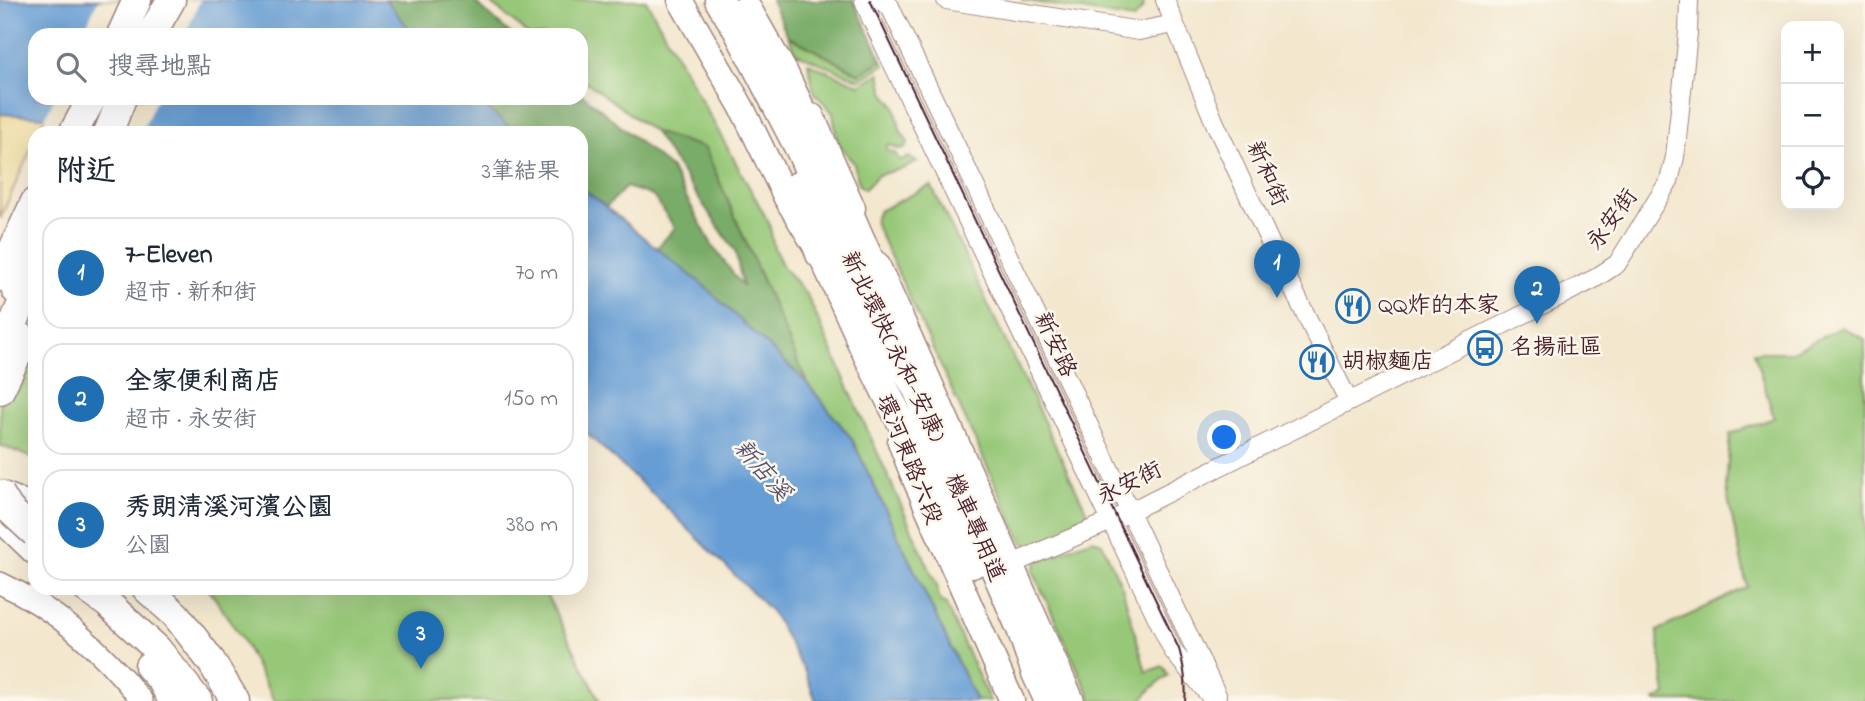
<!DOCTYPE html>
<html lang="zh-TW">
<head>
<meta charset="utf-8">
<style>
  :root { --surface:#fff; --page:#f2f2f3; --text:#1f2937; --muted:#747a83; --line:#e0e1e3; --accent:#1f6fb2 }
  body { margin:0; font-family:"Indie Flower","LXGW WenKai TC",sans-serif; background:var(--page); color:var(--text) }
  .controls { position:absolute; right:21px; top:21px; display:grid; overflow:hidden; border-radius:14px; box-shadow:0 7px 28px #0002 }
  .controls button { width:63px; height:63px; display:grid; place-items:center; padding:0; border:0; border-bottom:2px solid var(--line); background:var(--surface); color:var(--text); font:35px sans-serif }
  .you { position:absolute; left:1225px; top:438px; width:24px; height:24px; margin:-18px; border:5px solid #fff; border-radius:50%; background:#1a73e8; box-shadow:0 0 0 10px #1a73e833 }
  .badge { display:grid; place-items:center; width:46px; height:46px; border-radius:50%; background:var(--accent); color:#fff; font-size:23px; font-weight:700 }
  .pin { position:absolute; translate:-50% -58px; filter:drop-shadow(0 2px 4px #0008) }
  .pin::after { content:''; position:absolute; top:37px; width:24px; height:21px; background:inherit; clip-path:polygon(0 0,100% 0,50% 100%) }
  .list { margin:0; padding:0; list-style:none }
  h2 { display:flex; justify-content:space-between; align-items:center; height:91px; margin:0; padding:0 28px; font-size:30px }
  h2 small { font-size:23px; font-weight:400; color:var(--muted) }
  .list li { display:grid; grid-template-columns:46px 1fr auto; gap:21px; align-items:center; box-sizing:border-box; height:112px; margin:0 14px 14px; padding:0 14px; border:2px solid var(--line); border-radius:21px }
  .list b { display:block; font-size:26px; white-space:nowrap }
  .list p { margin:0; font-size:23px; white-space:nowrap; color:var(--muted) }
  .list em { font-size:23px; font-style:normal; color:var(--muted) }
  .icon { flex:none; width:38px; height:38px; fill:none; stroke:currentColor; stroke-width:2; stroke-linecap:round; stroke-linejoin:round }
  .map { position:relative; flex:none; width:1865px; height:701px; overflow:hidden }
  .search { position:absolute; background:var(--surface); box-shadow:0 7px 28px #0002; left:28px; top:28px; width:560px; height:77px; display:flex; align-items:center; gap:18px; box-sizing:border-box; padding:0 24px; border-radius:21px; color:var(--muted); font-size:26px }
  .panel { position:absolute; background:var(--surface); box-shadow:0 7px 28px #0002; left:28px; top:126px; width:560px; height:469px; border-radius:21px }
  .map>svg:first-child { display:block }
  .green { fill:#97c878; stroke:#707452; stroke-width:2 }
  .forest { fill:#79ac68; stroke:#62664a; stroke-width:2 }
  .sand { fill:#eeda9e; stroke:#9c7c64; stroke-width:2 }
  .water { fill:#669dd4; stroke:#585e80; stroke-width:2 }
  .pier { fill:#f3e7ce }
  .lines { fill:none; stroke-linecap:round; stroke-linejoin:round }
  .minor-casing { stroke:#9e837c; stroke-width:20 }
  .tertiary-casing { stroke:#9e837c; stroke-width:24 }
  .secondary-casing { stroke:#9e837c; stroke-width:27 }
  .trunk-casing { stroke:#9e837c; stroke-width:31 }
  .minor { stroke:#fff; stroke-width:18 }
  .tertiary { stroke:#fff; stroke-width:21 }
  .secondary { stroke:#fff; stroke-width:24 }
  .trunk { stroke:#fff; stroke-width:28 }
  .tram { stroke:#4a1f2b; stroke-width:2 }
  .trunk-bridge-casing { stroke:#9e837c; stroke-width:31; stroke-linecap:butt }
  .trunk-bridge { stroke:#fff; stroke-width:28 }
  .labels { text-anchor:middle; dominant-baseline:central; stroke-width:5; stroke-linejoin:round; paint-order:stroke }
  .street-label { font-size:23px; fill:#4a1f2b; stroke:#fbf7ec }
  .poi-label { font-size:23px; fill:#4a1f2b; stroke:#fbf7ec; text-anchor:start }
  .water-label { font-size:24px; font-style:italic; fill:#55516f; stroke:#fbf7ec }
</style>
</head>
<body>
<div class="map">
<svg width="1865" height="701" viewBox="0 0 1865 701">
  <rect width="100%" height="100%" fill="#fbf7ec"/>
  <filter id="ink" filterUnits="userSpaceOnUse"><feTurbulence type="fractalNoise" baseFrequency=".0143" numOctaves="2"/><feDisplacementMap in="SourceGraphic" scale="14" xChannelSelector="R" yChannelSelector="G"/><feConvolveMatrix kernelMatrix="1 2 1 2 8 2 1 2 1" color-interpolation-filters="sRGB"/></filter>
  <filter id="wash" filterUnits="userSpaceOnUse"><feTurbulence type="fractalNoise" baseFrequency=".00686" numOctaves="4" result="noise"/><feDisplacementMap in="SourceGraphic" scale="28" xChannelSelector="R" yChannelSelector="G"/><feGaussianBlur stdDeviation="1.57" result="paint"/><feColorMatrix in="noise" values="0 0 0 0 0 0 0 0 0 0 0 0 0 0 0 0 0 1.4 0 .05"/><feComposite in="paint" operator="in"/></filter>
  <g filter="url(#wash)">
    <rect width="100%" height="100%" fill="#f3e7ce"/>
    <!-- green -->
    <path class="green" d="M 487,0 L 646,0 L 769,223 L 774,248 L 783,267 L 807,295 L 938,588 L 937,592 L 941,602 L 945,603 L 990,701 L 976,701 L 852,439 L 807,383 L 705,148 L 654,132 L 581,78 L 581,35 L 529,35 Z
      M 1021,0 L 1142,0 L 1144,7 L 1134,19 Z
      M 788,36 L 859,74 L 882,60 L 884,65 L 860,80 L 796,53 Z
      M 808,63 L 860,85 L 880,73 L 884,92 L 895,106 L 900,130 L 908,142 L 905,148 L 898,149 L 888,144 L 886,149 L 896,154 L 899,160 L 905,159 L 908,157 L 917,162 L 905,168 L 878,175 L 865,189 L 859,185 L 854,164 L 837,141 L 833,113 L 814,92 Z
      M 931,185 L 1088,514 L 1083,525 L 1033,548 L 1022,542 L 874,221 L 879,211 Z
      M 1841,327 L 1865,339 L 1865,701 L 1654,701 L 1666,695 L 1657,631 L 1747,587 L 1726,489 L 1730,434 L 1774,418 L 1754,352 L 1792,352 Z
      M 35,340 L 35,459 L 0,445 L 0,400 Z
      M 1092,539 L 1102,543 L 1122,587 L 1146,672 L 1163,666 L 1168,675 L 1152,688 L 1141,701 L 1092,701 L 1033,571 L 1037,561 Z
      M 208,588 L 543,588 L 600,701 L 274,701 L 241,637 Z"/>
    <!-- forest -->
    <path class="forest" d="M 386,0 L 472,0 L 512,35 L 414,35 Z
      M 771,0 L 853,0 L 882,60 L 860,74 L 788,36 Z
      M 581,93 L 671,169 L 712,245 L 743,287 L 735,251 L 654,132 L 705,148 L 807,383 L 704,286 L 657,248 L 675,228 L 653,196 L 626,187 L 606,207 L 581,187 L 581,133 L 516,133 L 475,98 L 581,98 Z"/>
    <!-- sand -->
    <path class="sand" d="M 0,114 L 46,117 L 38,133 L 35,133 L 35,140 L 0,219 Z"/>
    <!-- water -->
    <path class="water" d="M 0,0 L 386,0 L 414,35 L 35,35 L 35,98 L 475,98 L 516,133 L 99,133 L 46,117 L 0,114 Z
      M 581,187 L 704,286 L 807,383 L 852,439 L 976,701 L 816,701 L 805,672 L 772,612 L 659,500 L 581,428 Z"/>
    <!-- pier -->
    <path class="pier" d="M 98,0 L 200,0 L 185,35 L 82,35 Z
      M 54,98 L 157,98 L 141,133 L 87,133 L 44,120 Z"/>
  </g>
  <g filter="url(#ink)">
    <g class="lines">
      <!-- minor casing -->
      <g class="minor-casing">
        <path id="minor" d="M 864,0 L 870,16 L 1173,651 L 1214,701
          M 879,0 L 890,6 L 892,11 L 1217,695
          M 946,0 L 1139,31 L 1174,24
          M 1165,0 L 1214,121 L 1275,253 L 1349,402
          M 1012,564 L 1111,521 L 1594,279 L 1617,264 L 1669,181 L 1675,157 L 1688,33 L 1689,0"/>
      </g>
      <!-- tertiary casing -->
      <g class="tertiary-casing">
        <path id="tertiary" d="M 0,583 C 57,609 104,652 142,701"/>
      </g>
      <!-- secondary casing -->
      <g class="secondary-casing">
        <path id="secondary" d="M 680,0 L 741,106 L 786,198 L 820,254 L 866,355
          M 812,116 L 853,208
          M 877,264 L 1072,701
          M 900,442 L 912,473 L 1012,701"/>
      </g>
      <!-- trunk casing -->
      <g class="trunk-casing">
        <path id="trunk" d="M 719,0 L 737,29 L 801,152 L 844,251 L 873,312 L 917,389 L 1021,629 L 1036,673 L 1049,701
          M 747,9 L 784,74 L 814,137
          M 121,35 L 137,0
          M 151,35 L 171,0
          M 73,133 L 92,98
          M 108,133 L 122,98
          M 798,186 L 820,254
          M 840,193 L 880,284
          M 0,277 L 35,202
          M 16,290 L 35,247
          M 859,337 C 895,414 937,487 972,564
          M 0,355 L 35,273
          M 0,390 L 25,339
          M 0,495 L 35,509
          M 4,520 L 35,550
          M 86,588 L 107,603 L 157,649 L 198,701
          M 146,588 L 176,615 L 211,661 L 235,701
          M 149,666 L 162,681 L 173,701"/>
      </g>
      <!-- minor -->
      <use href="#minor" class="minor"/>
      <!-- tertiary -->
      <use href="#tertiary" class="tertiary"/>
      <!-- secondary -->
      <use href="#secondary" class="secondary"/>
      <!-- trunk -->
      <use href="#trunk" class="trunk"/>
      <!-- tram -->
      <path class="tram" d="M 870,0 L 1179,649 C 1184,666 1187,683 1185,701"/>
      <!-- trunk-bridge casing -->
      <g class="trunk-bridge-casing">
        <path id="trunk-bridge" d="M 0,494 L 9,509 L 35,533"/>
      </g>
      <!-- trunk-bridge -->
      <use href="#trunk-bridge" class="trunk-bridge"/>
    </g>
  </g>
  <!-- icons -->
  <defs>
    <g id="restaurant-ring" transform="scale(1.75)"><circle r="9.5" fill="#fbf7ec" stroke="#1f6fb2" stroke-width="1.5"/><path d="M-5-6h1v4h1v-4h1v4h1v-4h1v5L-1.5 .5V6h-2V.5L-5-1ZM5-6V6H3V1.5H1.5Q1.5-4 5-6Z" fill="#1f6fb2"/></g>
    <g id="bus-ring" transform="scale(1.75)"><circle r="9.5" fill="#fbf7ec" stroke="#1f6fb2" stroke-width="1.5"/><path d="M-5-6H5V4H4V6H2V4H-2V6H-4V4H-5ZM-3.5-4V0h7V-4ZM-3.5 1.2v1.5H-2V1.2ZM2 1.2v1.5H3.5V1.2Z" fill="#1f6fb2"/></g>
  </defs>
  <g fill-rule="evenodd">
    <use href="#restaurant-ring" x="1353" y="306"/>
    <use href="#bus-ring" x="1485" y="348"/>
    <use href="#restaurant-ring" x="1317" y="362"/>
  </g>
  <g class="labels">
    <!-- street labels -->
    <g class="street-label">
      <text transform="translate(1266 174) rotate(66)">新和街</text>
      <text transform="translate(1613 220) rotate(-54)">永安街</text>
      <text transform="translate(1054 345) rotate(65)">新安路</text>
      <text transform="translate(892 347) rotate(64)">新北環快(永和-安康)</text>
      <text transform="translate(908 460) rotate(68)">環河東路六段</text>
      <text transform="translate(1130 484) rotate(-26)">永安街</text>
      <text transform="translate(974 528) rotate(66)">機車專用道</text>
    </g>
    <!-- poi labels -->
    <g class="poi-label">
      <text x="1378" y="306">QQ炸的本家</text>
      <text x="1510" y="348">名揚社區</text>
      <text x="1342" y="362">胡椒麵店</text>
    </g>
    <!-- water labels -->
    <g class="water-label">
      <text transform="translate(761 471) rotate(49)">新店溪</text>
    </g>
  </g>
</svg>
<div class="controls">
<button>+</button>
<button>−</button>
<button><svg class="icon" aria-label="locate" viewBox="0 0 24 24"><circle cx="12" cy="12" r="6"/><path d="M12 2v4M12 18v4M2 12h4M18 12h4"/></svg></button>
</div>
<div class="you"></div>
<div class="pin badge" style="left:1277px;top:298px">1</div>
<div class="pin badge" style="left:1537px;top:324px">2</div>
<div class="pin badge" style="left:421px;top:669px">3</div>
<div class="search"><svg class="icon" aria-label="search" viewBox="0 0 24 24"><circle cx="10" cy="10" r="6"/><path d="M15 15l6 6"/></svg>搜尋地點</div>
<section class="panel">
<h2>附近<small>3筆結果</small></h2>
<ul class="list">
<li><span class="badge">1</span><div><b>7-Eleven</b><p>超市 · 新和街</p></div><em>70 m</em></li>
<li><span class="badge">2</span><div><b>全家便利商店</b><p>超市 · 永安街</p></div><em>150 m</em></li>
<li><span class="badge">3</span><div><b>秀朗清溪河濱公園</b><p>公園</p></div><em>380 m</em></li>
</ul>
</section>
</div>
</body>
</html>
